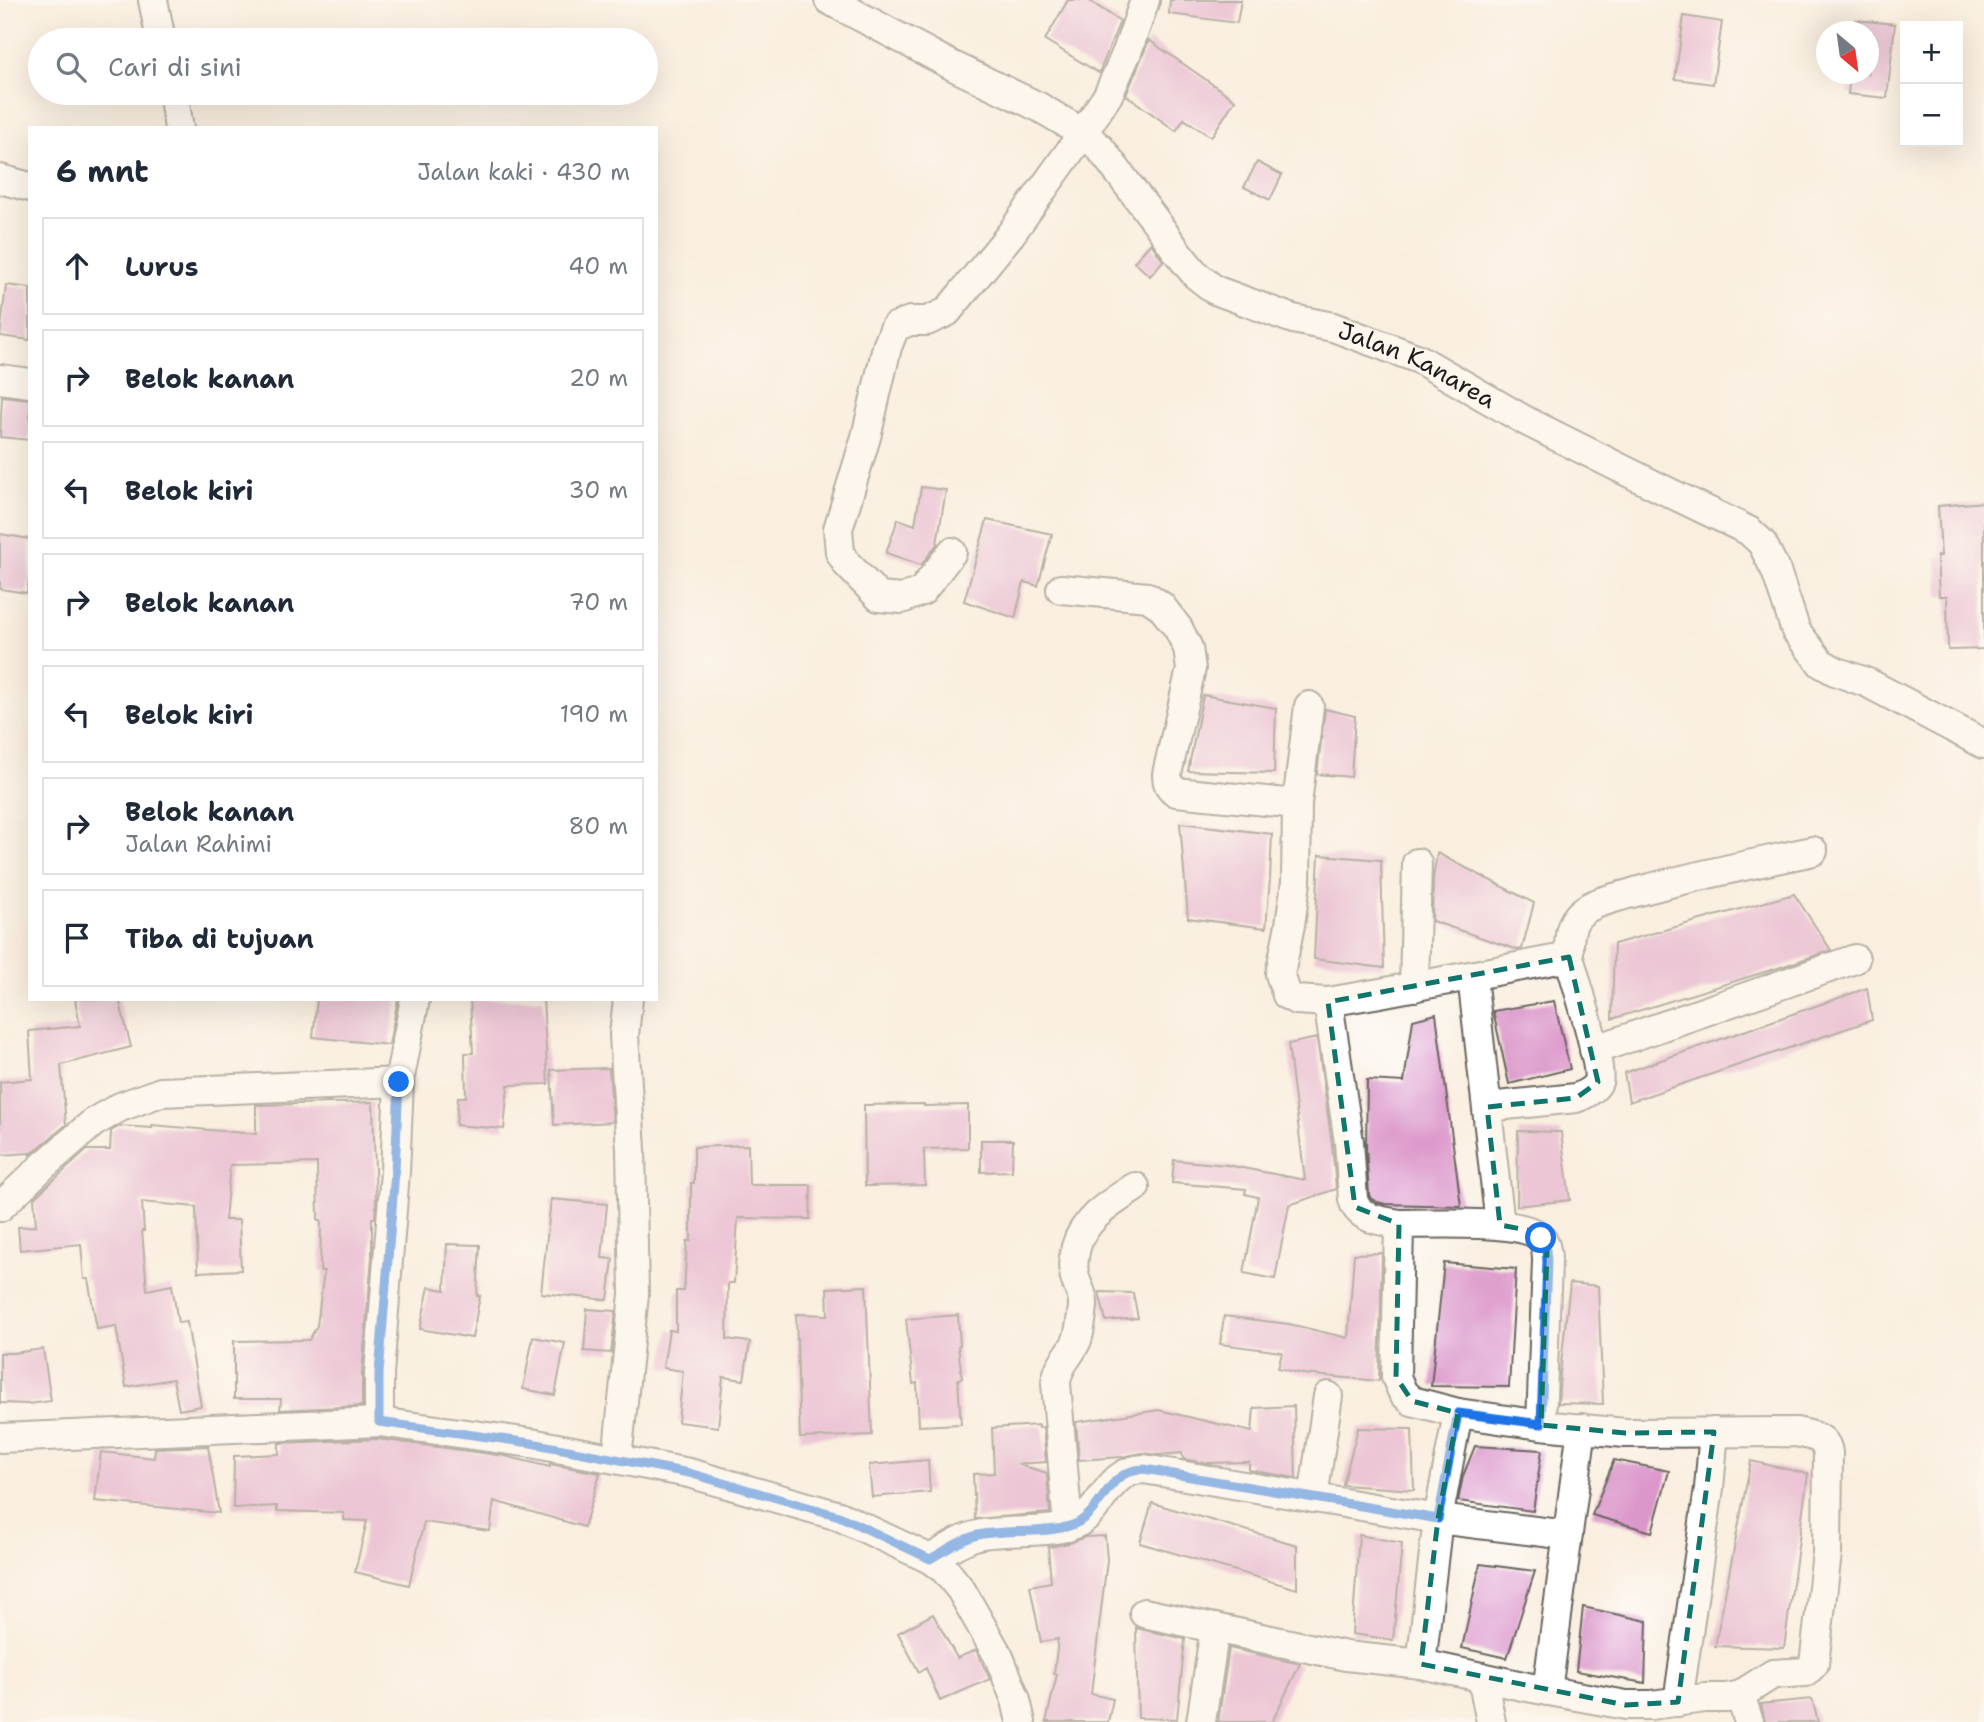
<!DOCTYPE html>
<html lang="id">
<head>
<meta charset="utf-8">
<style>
  :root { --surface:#fff; --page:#f2f2f3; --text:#1f2937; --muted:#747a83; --line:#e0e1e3 }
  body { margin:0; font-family:"Shantell Sans",sans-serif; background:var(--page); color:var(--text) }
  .controls { position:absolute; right:21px; top:21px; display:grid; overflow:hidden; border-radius:0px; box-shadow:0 7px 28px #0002 }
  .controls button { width:63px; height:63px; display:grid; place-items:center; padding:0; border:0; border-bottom:2px solid var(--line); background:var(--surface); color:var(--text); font:35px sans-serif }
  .compass { position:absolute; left:1816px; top:21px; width:63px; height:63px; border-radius:50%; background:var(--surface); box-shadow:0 7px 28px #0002; rotate:151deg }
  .stop { position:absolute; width:21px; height:21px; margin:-16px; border:5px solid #1a73e8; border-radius:50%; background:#fff }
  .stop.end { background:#1a73e8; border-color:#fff; box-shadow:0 2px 7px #0008 }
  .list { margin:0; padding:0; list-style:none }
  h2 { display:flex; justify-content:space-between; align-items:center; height:91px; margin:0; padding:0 28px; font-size:30px }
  h2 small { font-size:23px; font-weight:400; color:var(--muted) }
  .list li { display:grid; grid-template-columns:46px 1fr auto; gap:21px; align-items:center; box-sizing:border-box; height:98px; margin:0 14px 14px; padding:0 14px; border:2px solid var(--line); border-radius:0px }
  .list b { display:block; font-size:26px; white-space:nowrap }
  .list p { margin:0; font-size:23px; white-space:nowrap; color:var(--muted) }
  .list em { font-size:23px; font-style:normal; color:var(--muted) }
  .icon { flex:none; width:38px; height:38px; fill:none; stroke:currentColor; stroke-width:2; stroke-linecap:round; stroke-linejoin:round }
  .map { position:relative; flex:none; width:1984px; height:1722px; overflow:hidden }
  .search { position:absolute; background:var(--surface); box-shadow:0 7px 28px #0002; left:28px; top:28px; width:630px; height:77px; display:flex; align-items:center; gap:18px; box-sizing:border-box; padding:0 24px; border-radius:38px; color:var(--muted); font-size:26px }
  .panel { position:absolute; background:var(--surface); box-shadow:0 7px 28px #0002; left:28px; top:126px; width:630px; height:875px; border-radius:0px }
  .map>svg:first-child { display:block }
  .building { fill:#db96ca }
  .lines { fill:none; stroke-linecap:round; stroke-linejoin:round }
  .minor-casing { stroke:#696660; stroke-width:32 }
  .minor { stroke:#fff; stroke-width:28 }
  .route { stroke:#1a73e8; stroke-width:9 }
  .marked { fill:none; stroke:#0f766e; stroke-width:5; stroke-dasharray:14 9; stroke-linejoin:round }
  .labels { text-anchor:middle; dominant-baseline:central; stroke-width:6; stroke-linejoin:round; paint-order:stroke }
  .street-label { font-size:24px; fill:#1c1c1c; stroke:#fff }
</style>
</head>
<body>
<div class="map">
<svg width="1984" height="1722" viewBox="0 0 1984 1722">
  <rect width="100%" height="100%" fill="#fff"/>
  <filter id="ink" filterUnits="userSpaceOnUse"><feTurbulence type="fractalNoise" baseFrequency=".0143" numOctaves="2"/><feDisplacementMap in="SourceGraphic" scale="14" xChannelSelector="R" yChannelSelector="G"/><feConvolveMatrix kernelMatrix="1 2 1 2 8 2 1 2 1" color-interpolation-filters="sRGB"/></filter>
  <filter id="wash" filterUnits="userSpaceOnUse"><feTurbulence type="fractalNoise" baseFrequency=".00686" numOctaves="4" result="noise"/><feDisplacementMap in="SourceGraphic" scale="28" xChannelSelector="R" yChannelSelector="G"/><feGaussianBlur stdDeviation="1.57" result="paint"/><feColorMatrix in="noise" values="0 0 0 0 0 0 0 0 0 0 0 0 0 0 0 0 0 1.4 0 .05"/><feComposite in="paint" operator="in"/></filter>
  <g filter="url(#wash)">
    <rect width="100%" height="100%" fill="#f9eedf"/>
    <g id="blocks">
      <!-- building -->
      <path class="building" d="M 1068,0 L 1088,0 L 1120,21 L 1099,73 L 1045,40 Z
        M 1170,0 L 1241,0 L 1237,23 L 1169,14 Z
        M 1684,16 L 1722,22 L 1713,84 L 1675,79 Z
        M 1856,20 L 1895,24 L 1887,98 L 1848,94 L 1850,74 L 1868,74 L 1868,32 L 1855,32 Z
        M 1149,40 L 1235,100 L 1211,137 L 1184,119 L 1176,131 L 1126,95 Z
        M 1257,162 L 1282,175 L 1270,200 L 1244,187 Z
        M 1151,243 L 1163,261 L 1150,276 L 1134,262 Z
        M 6,285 L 30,288 L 30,340 L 0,336 Z
        M 2,396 L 30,399 L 30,440 L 0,437 Z
        M 921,487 L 946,490 L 937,544 L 921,565 L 886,553 L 898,519 L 915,525 Z
        M 1984,502 L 1984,649 L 1948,650 L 1947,596 L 1939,596 L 1937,556 L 1941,556 L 1938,506 Z
        M 987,520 L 1052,534 L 1038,586 L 1024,582 L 1015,618 L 964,601 Z
        M 0,534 L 30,539 L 30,575 L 27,593 L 0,589 Z
        M 1203,695 L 1276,708 L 1274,773 L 1188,771 Z
        M 1325,709 L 1355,716 L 1351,777 L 1317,774 Z
        M 1180,823 L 1272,834 L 1270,879 L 1266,928 L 1188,918 Z
        M 1437,853 L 1534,903 L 1522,949 L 1518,950 L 1432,921 L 1433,879 Z
        M 1319,855 L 1381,860 L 1384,968 L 1314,959 Z
        M 1794,894 L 1831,950 L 1784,966 L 1612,1019 L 1614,944 Z
        M 1867,988 L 1872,1020 L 1629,1102 L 1624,1073 Z
        M 75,999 L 119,999 L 131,1047 L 61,1065 L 66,1125 L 30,1155 L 30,1153 L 0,1155 L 0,1082 L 32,1079 L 29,1031 L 80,1026 Z
        M 317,999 L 398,999 L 389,1045 L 313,1037 Z
        M 470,999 L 543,999 L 548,1084 L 508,1085 L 504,1129 L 456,1125 L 458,1097 L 466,1097 L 465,1053 L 473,1053 Z
        M 1554,1001 L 1570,1069 L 1509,1084 L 1493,1011 Z
        M 1436,1014 L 1461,1206 L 1385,1204 L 1377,1202 L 1371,1199 L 1369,1195 L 1366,1147 L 1367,1080 L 1404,1082 L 1413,1020 Z
        M 1317,1038 L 1332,1144 L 1336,1189 L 1289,1205 L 1275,1279 L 1244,1273 L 1258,1197 L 1245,1194 L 1246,1189 L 1172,1183 L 1174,1160 L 1227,1165 L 1305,1180 L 1288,1044 Z
        M 609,1068 L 613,1122 L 554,1125 L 551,1070 Z
        M 373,1102 L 376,1205 L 375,1218 L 372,1218 L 372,1257 L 362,1373 L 362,1406 L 280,1410 L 281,1399 L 234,1399 L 234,1341 L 309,1340 L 317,1326 L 324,1271 L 320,1271 L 321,1220 L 318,1220 L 317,1163 L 230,1165 L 225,1220 L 239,1220 L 241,1270 L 198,1272 L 196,1207 L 142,1202 L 144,1231 L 142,1231 L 147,1290 L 172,1285 L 178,1323 L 187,1322 L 201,1406 L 179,1410 L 173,1379 L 126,1387 L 116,1326 L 97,1329 L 88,1279 L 84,1279 L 81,1244 L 20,1250 L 18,1227 L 36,1226 L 34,1198 L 87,1150 L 110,1150 L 111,1131 L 120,1126 L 152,1128 L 152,1125 L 256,1134 L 256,1105 Z
        M 924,1104 L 924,1106 L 968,1105 L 968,1148 L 924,1149 L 925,1185 L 865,1186 L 864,1105 Z
        M 1518,1131 L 1561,1132 L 1570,1200 L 1517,1206 Z
        M 981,1140 L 1013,1140 L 1012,1171 L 981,1172 Z
        M 748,1145 L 749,1185 L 811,1185 L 810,1219 L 738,1218 L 734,1283 L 728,1283 L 727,1339 L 750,1342 L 744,1380 L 723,1377 L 718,1427 L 678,1422 L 683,1371 L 663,1368 L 669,1330 L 676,1331 L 676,1291 L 684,1291 L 687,1241 L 691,1241 L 691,1183 L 694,1183 L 694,1147 Z
        M 551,1199 L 607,1204 L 602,1258 L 613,1259 L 608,1300 L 541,1293 Z
        M 447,1244 L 480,1245 L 477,1296 L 480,1296 L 472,1338 L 420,1329 L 429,1287 L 445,1290 Z
        M 1382,1253 L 1379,1381 L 1303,1374 L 1278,1368 L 1282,1352 L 1220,1344 L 1224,1316 L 1289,1324 L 1348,1338 L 1354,1254 Z
        M 1444,1263 L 1516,1269 L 1509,1387 L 1431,1386 Z
        M 1570,1283 L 1598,1286 L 1603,1404 L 1558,1403 L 1560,1373 Z
        M 866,1286 L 872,1435 L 800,1438 L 796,1314 L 828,1315 L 827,1288 Z
        M 1099,1292 L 1133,1293 L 1138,1318 L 1106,1321 Z
        M 587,1309 L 616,1311 L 611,1353 L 584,1351 Z
        M 958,1315 L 960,1345 L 958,1346 L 962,1378 L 958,1379 L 961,1424 L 919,1426 L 917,1383 L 913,1384 L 906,1319 Z
        M 533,1337 L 565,1343 L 555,1395 L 523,1389 Z
        M 43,1349 L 51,1401 L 29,1404 L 0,1403 L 0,1353 L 13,1353 Z
        M 1294,1406 L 1296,1478 L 1249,1470 L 1249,1462 L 1207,1463 L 1183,1459 L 1182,1453 L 1159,1455 L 1142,1453 L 1122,1457 L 1079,1460 L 1076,1422 L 1159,1410 L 1252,1432 L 1254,1408 Z
        M 1039,1425 L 1039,1428 L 1043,1427 L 1046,1462 L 1017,1464 L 1047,1473 L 1050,1513 L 975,1519 L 973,1474 L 994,1473 L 992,1428 Z
        M 1358,1428 L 1412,1429 L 1414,1490 L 1343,1485 Z
        M 378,1439 L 505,1456 L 550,1467 L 550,1464 L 600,1473 L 584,1527 L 494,1501 L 490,1531 L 424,1522 L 409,1585 L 355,1572 L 367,1521 L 344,1520 L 344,1513 L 277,1511 L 277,1506 L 233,1508 L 234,1456 L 279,1454 L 279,1443 Z
        M 208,1446 L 219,1513 L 95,1501 L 101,1452 L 154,1458 L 155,1448 Z
        M 1475,1446 L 1542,1450 L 1533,1511 L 1458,1501 L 1463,1476 Z
        M 928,1460 L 930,1492 L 872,1497 L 869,1465 Z
        M 1614,1460 L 1669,1471 L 1652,1532 L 1592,1515 Z
        M 1751,1461 L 1808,1474 L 1784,1648 L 1715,1646 Z
        M 1152,1503 L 1297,1545 L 1297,1589 L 1140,1543 Z
        M 1359,1535 L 1402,1543 L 1393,1640 L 1352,1634 Z
        M 1105,1536 L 1107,1560 L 1091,1694 L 1113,1699 L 1108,1722 L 1046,1722 L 1057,1674 L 1054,1674 L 1058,1639 L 1041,1642 L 1030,1586 L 1051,1582 L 1048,1547 L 1070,1543 L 1085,1537 Z
        M 1480,1564 L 1535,1571 L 1507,1658 L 1462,1648 Z
        M 1583,1607 L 1647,1621 L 1645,1683 L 1576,1671 Z
        M 933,1614 L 957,1658 L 976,1650 L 990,1679 L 940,1701 L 926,1668 L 919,1672 L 898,1633 Z
        M 1136,1628 L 1185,1639 L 1177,1719 L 1138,1718 Z
        M 1229,1648 L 1300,1664 L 1272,1722 L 1218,1722 Z
        M 1812,1699 L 1818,1722 L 1765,1722 L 1761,1704 Z"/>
    </g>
  </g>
  <g filter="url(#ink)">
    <use href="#blocks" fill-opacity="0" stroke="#696660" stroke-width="2"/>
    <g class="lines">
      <!-- minor casing -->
      <g class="minor-casing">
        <g id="minor">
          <path d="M 153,0 L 161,40"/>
          <path id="s1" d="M 829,0 L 953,66 L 1039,107 L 1083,133 L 1100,148 L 1157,223 L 1178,253 L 1196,275 L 1215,290 L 1293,319 L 1333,327 L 1419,359 L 1526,421 L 1662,489 L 1749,531 L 1762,543 L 1776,571 L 1796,631 L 1821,663 L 1835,671 L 1868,683 L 1984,744"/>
          <path d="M 173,93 L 179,128"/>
          <path d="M 0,179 L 30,187"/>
          <path d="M 0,379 L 30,383"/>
          <path d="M 952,552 L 922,591 L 902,599 L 879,597 L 847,564 L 840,552 L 838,529 L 866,437 L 887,347 L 895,327 L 910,321 L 927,321 L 947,312 L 1010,235 L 1083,133 L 1108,95 L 1127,52 L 1145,0"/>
          <path d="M 1061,589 L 1148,597 L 1161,606 L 1178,628 L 1188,648 L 1191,669 L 1167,774 C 1167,783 1169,787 1176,792 L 1297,804"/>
          <path d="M 1309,706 L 1297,804 L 1296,882 L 1290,925 L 1280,974 L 1287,995 L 1296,1000 L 1328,1002 L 1380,993 L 1569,957 C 1574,975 1604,1070 1598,1082 C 1594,1090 1584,1095 1576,1098 L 1487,1107"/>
          <path d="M 1569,957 C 1569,941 1568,923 1582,912 C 1595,901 1616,898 1632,893 C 1692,876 1753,864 1813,851"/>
          <path d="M 1472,976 L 1500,1225"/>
          <path d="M 1414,987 L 1417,863"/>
          <path d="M 1328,1002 L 1349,1142 L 1353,1199 C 1358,1220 1381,1220 1399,1224"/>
          <path d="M 1594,1050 L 1855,959"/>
          <path d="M 0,1207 L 43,1166 L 94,1122 L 120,1107 L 161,1092 L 399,1082"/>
          <path d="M 379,1422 L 379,1374 L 395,1172 L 399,1082 L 415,999"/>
          <path d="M 0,1438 L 379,1422 L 531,1443 L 689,1473 L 839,1516 L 930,1559 L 945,1570 L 961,1590 L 999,1657 L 1016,1700 L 1021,1722"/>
          <path d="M 617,1459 L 634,1294 L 631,1150 L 624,1035 L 628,999"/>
          <path d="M 1313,1498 L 1328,1396"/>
          <path d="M 1068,1527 L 1056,1383 C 1058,1363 1070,1357 1077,1340 C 1080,1332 1081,1322 1082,1314 C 1086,1293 1077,1291 1074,1273 C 1072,1264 1074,1257 1076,1247 C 1084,1218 1111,1203 1135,1187"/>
          <path d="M 930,1559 C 945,1551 961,1539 978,1535 C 1005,1529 1057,1535 1079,1522 C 1105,1506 1108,1470 1144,1469 L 1438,1519 L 1568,1535"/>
          <path d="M 1144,1613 L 1346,1656 L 1421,1664 L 1438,1519 L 1458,1413"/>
          <path d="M 1421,1664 L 1527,1687 L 1626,1705 L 1651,1705 L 1705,1698 L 1727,1698 L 1740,1695 L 1773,1674 L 1806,1672 L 1814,1664 L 1827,1553 L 1828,1453 C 1826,1436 1810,1435 1796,1432 L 1625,1433 L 1541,1425 L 1458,1413 L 1412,1401 L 1403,1393 L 1396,1377 L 1399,1224 C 1428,1224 1519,1219 1539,1236 C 1546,1242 1547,1252 1547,1261 L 1541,1425"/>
          <path d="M 1482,1677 L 1491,1722"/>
          <path d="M 1547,1691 L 1582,1428"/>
          <path d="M 1740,1695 L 1749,1722"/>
          <path d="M 1678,1702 L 1709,1488 L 1714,1432"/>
          <path d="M 1201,1722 L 1215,1628"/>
        </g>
      </g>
      <!-- minor -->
      <use href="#minor" class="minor"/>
    </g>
  </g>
  <g class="lines" filter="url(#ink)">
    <!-- route -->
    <path class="route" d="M 399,1082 L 395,1171 L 379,1374 L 379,1422 L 531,1443 L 689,1473 L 839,1516 L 930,1559 C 945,1551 961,1539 978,1535 C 1006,1529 1057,1535 1079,1522 C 1105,1506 1108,1470 1144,1469 L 1438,1519 L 1458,1413 L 1541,1424 L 1547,1261 L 1546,1250 L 1541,1238"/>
  </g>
  <!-- marked area -->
  <path d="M0 0H1984V1722H0ZM 1569,957 L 1598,1082 L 1576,1098 L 1487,1107 L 1500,1225 L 1532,1231 L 1547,1250 L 1541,1425 L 1625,1433 L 1714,1432 L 1678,1702 L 1626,1705 L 1421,1664 L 1438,1519 L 1458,1413 L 1412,1401 L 1396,1377 L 1399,1224 L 1355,1207 L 1328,1002 Z" fill="#f9eedf" fill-opacity=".55" fill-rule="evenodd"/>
  <path class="marked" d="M 1569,957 L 1598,1082 L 1576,1098 L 1487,1107 L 1500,1225 L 1532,1231 L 1547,1250 L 1541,1425 L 1625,1433 L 1714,1432 L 1678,1702 L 1626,1705 L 1421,1664 L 1438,1519 L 1458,1413 L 1412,1401 L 1396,1377 L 1399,1224 L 1355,1207 L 1328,1002 Z"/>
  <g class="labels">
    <!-- street labels -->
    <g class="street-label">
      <text stroke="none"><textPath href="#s1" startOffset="709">Jalan Kanarea</textPath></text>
    </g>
  </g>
</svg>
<div class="controls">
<button>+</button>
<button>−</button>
</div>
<svg class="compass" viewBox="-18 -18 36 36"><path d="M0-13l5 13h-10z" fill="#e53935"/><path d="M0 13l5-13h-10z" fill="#747a83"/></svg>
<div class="stop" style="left:1541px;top:1238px"></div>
<div class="stop end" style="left:399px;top:1082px"></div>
<div class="search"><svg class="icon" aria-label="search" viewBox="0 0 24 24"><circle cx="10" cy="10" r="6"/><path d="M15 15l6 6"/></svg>Cari di sini</div>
<section class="panel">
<h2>6 mnt<small>Jalan kaki · 430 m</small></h2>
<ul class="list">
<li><svg class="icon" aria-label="ahead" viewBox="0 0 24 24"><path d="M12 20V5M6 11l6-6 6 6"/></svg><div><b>Lurus</b></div><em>40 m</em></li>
<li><svg class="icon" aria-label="right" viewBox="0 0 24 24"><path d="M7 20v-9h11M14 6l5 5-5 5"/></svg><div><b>Belok kanan</b></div><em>20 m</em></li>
<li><svg class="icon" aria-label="left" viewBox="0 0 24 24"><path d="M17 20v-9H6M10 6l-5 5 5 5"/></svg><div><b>Belok kiri</b></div><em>30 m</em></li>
<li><svg class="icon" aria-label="right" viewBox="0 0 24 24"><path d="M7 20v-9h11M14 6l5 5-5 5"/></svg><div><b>Belok kanan</b></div><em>70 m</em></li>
<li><svg class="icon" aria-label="left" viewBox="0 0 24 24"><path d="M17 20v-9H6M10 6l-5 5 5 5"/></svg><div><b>Belok kiri</b></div><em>190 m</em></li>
<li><svg class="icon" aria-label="right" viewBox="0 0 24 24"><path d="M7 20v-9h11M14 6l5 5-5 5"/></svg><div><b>Belok kanan</b><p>Jalan Rahimi</p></div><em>80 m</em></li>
<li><svg class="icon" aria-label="arrive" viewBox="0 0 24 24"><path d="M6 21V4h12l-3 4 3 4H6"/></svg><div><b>Tiba di tujuan</b></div></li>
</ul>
</section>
</div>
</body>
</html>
